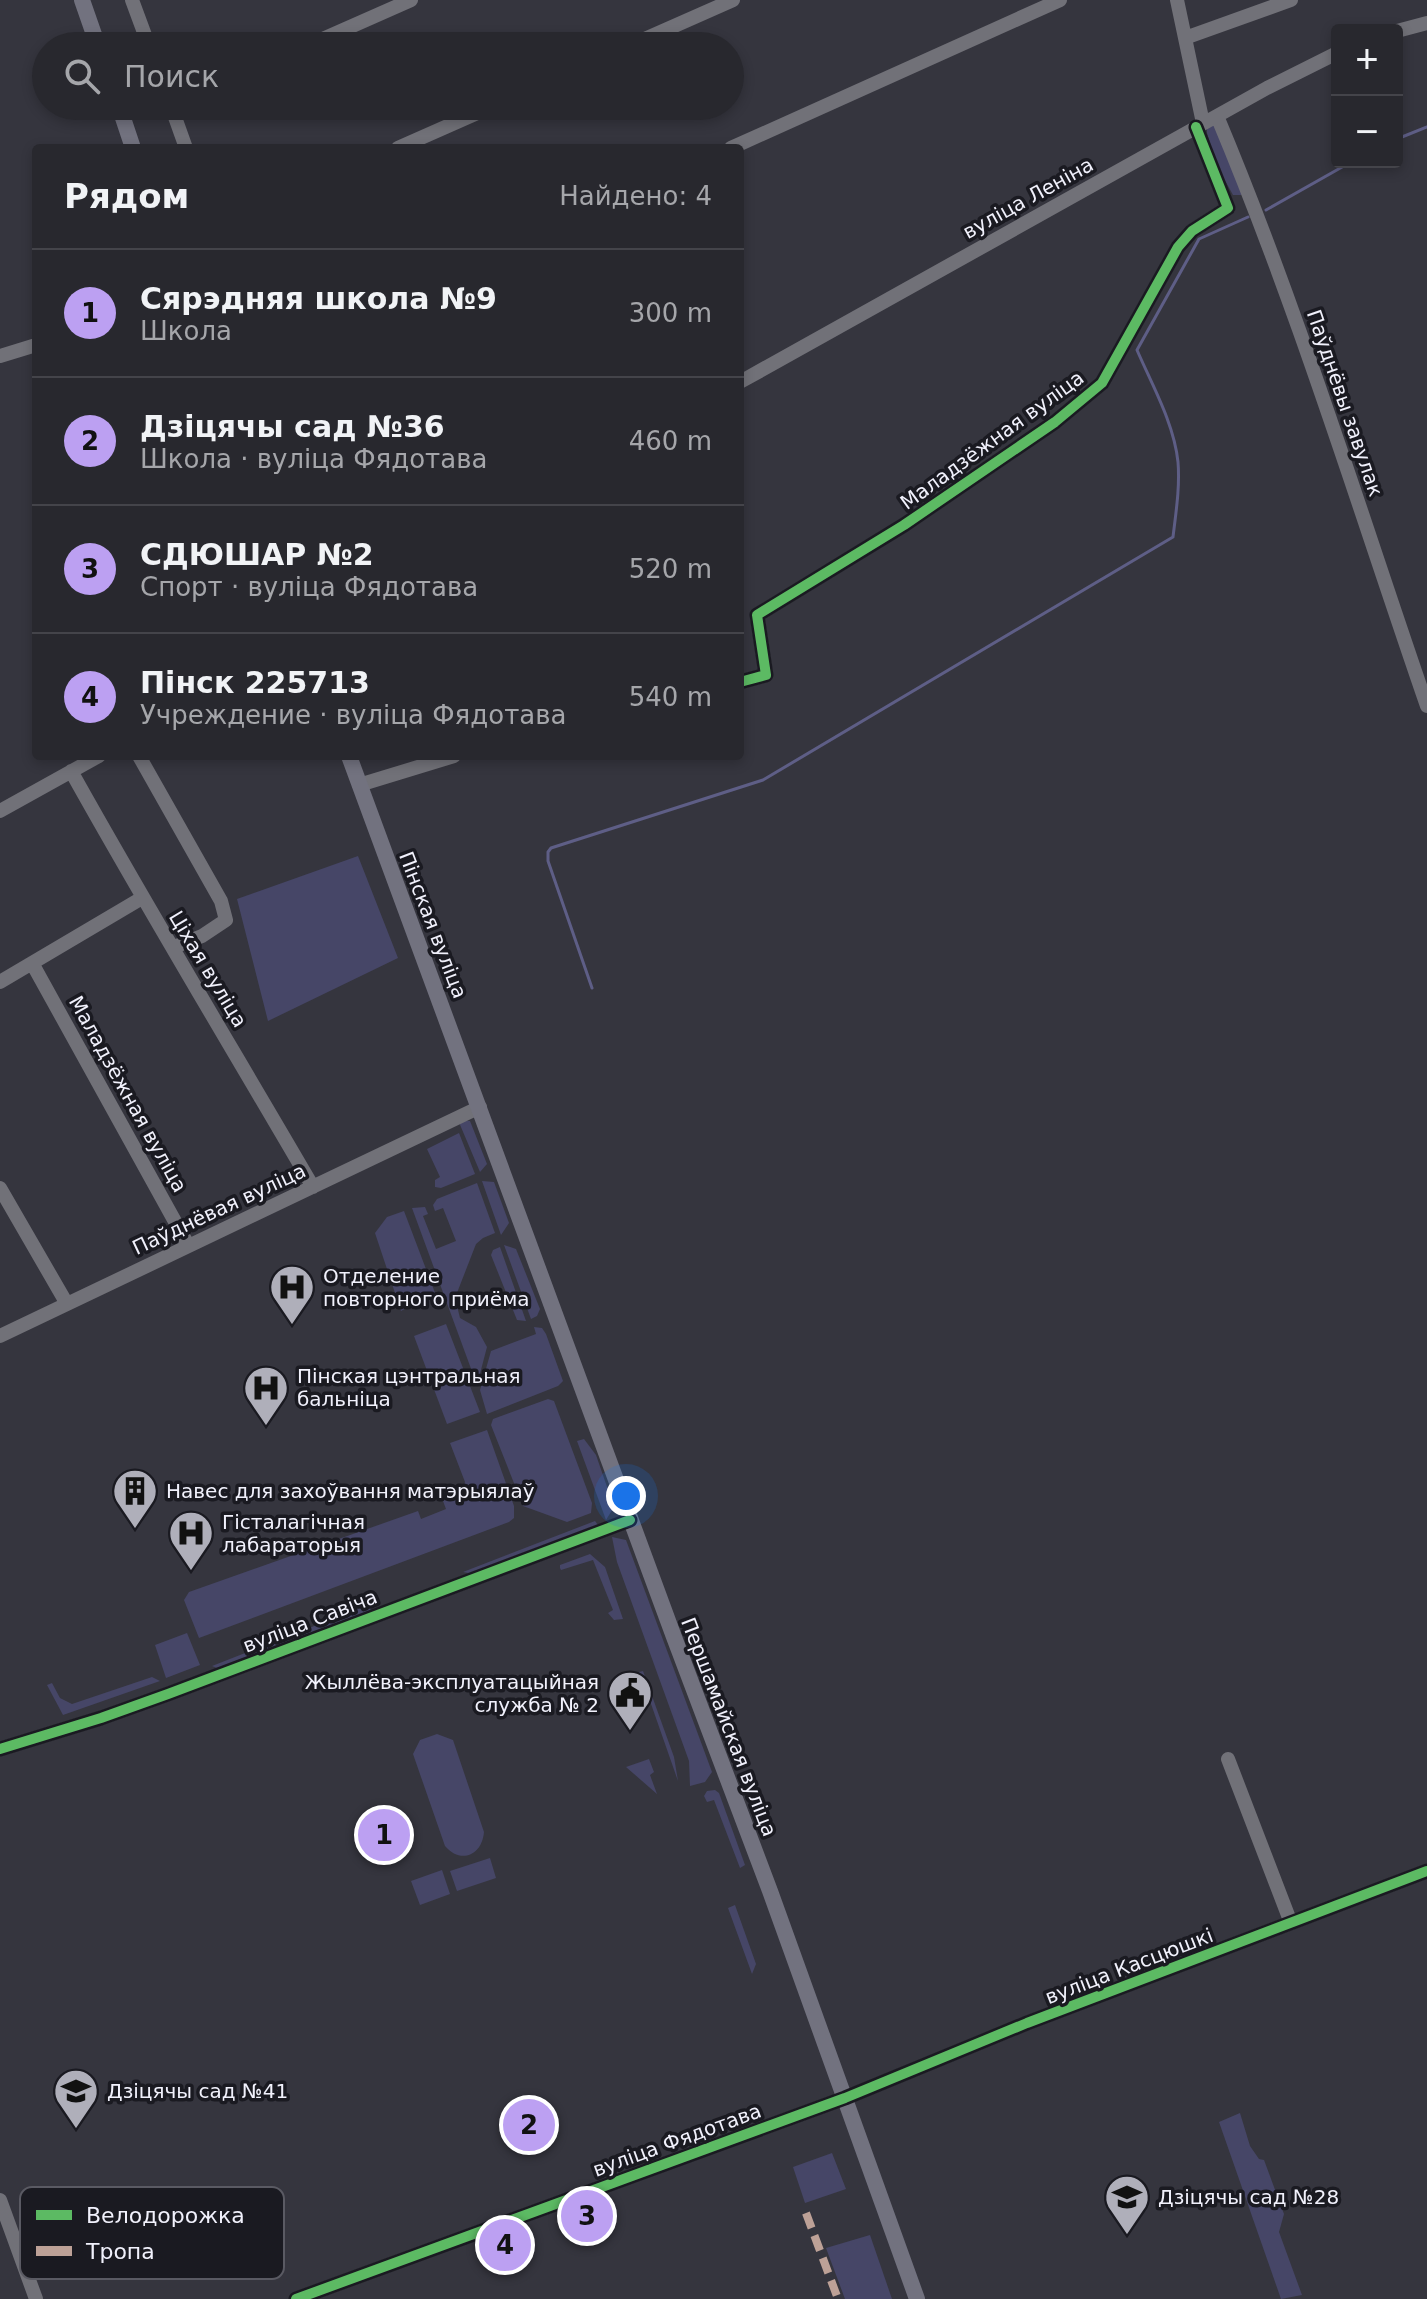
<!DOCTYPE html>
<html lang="ru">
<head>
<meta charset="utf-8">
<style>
  :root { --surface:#28282e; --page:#34343a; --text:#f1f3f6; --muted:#a5a6aa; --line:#44444a; --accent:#bca0f2 }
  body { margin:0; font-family:"DejaVu Sans",sans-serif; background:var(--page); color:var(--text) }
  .controls { position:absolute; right:24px; top:24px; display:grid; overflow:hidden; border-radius:8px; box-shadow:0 4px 12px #0003 }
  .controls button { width:72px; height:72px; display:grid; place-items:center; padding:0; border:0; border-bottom:2px solid var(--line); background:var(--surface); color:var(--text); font:40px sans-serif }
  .you { position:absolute; left:626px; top:1496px; width:28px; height:28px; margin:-20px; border:6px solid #fff; border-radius:50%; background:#1a73e8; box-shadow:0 0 0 12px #1a73e833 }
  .badge { display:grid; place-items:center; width:52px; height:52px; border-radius:50%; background:var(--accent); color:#111; font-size:26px; font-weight:700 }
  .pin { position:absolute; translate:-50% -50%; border:4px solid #fff; box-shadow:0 2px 8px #0006 }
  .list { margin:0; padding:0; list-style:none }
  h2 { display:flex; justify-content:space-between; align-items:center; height:104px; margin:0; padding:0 32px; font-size:34px }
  h2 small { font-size:26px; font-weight:400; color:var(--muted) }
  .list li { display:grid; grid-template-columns:52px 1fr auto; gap:24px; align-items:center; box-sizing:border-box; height:128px; padding:0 32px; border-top:2px solid var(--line) }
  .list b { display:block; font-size:30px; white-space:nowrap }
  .list p { margin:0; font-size:26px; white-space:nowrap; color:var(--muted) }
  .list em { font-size:26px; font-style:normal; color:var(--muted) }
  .icon { flex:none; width:44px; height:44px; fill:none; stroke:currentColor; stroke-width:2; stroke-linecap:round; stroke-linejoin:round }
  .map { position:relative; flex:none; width:1427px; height:2299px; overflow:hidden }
  .search { position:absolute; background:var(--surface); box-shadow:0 4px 12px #0003; left:32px; top:32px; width:712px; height:88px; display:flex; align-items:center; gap:20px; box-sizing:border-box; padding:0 28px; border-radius:44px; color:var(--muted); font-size:30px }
  .panel { position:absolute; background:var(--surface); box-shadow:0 4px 12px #0003; left:32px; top:144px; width:712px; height:616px; border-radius:8px }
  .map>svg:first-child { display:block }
  .green { fill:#464667 }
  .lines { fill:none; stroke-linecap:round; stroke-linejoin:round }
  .stream { stroke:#5e5e86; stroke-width:3 }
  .minor { stroke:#717178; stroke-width:14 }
  .major { stroke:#72727f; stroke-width:16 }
  .quiet { stroke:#bda197; stroke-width:8; stroke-dasharray:16 8; stroke-linecap:butt }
  .cycleway-casing { stroke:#1a1a21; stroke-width:15 }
  .cycleway { stroke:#5cba63; stroke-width:10 }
  .labels { text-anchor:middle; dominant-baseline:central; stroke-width:7; stroke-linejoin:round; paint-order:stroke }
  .street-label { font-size:20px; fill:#f1f1fc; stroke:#1a1a21 }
  .poi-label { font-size:20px; fill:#f1f1fc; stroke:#1a1a21; text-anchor:start }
  .key { fill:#1a1a21; stroke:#5a5a63; stroke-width:2 }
  .key-label { font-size:22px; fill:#f1f1fc }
</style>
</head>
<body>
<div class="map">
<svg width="1427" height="2299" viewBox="0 0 1427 2299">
  <rect width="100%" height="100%" fill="#35353e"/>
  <!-- green -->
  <path class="green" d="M 1214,125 L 1243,191 L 1241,195 L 1233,195 L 1217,166 L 1207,133 L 1207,129 Z
    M 358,856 L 398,958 L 268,1021 L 237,899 Z
    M 458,1120 L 470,1121 L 487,1164 L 480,1172 Z
    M 459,1133 L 475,1174 L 441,1188 L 435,1187 L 435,1180 L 440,1177 L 427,1149 Z
    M 482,1181 L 494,1182 L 509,1223 L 501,1235 Z
    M 477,1183 L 495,1233 L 483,1238 L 476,1244 L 455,1298 L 460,1318 L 476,1327 L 487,1347 L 477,1385 L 412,1208 L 425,1207 L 428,1214 L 423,1216 L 436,1249 L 456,1241 L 443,1208 L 435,1211 L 433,1205 L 437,1199 Z
    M 404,1211 L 437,1298 L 417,1302 L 401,1311 L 375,1233 L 387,1217 Z
    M 504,1245 L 516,1249 L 540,1309 L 537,1316 L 531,1319 Z
    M 500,1247 L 526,1321 L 517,1320 L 491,1255 L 493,1250 Z
    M 446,1324 L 480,1412 L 447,1424 L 414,1336 Z
    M 534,1327 L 542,1328 L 546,1334 L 563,1381 L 558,1386 L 487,1414 L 480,1390 L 491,1351 L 536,1334 Z
    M 548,1399 L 554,1401 L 592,1503 L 591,1513 L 567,1522 L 523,1506 L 491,1425 L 493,1419 Z
    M 487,1430 L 514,1506 L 514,1518 L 509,1522 L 199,1638 L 184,1600 L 189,1592 L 418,1511 L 421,1519 L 446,1509 L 443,1501 L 462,1491 L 465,1482 L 450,1443 Z
    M 584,1439 L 596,1455 L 614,1507 L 606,1520 L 577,1441 Z
    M 595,1521 L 598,1525 L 474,1574 L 463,1572 Z
    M 612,1537 L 626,1540 L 712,1772 L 705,1782 L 690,1786 L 689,1761 L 617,1562 Z
    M 590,1554 L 605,1567 L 623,1619 L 614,1620 L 608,1613 L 613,1610 L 593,1560 L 561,1570 L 560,1568 L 560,1565 Z
    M 373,1607 L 369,1611 L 217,1668 L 212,1666 L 358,1609 Z
    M 187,1633 L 200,1665 L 166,1678 L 155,1645 Z
    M 643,1671 L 674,1757 L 678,1781 L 650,1701 L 643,1703 L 635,1673 Z
    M 152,1677 L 160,1681 L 63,1715 L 47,1685 L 52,1683 L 60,1698 L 72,1704 Z
    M 437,1734 L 453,1740 L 484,1832 C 482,1856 460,1864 445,1846 L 413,1754 L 420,1740 Z
    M 649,1759 L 654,1772 L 650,1775 L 657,1794 L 626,1767 Z
    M 715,1790 L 719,1793 L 745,1865 L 740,1868 L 714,1800 L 707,1802 L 704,1796 L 707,1791 Z
    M 490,1858 L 496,1878 L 457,1891 L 450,1871 Z
    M 442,1870 L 450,1894 L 420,1905 L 411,1881 Z
    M 735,1905 L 756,1964 L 752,1974 L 728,1908 Z
    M 1240,2113 L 1250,2146 L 1259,2159 L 1264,2160 L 1284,2214 L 1279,2232 L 1302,2295 L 1281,2299 L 1219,2122 Z
    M 832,2153 L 846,2189 L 805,2203 L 793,2167 Z
    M 870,2235 L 892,2299 L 845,2299 L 826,2248 Z"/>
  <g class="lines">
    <!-- stream -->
    <path class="stream" d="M 1397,139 L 1427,127
      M 1266,210 L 1351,162
      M 592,988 L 548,861 L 548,852 L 551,848 L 763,780 L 1173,537 C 1176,512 1180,487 1178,462 C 1174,423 1152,385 1137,350 L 1199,239 L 1248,217"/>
    <!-- minor -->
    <path class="minor" d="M 132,0 L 149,46
      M 1177,0 L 1203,123
      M 1397,31 L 1427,23
      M 1185,38 L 1291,0
      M 307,46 L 411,0
      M 629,46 L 733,0
      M 171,106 L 186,148
      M 1217,116 C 1298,309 1359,509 1427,706
      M 398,148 L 493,106
      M 731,148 L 1060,0
      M 0,356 L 36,345
      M 740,382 L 1267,88 L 1337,53
      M 740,682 L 766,675 L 757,615 L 904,525 L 1055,422 L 1102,383 L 1178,247 L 1192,231 L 1228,208 L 1196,127
      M 139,756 L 221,901 L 226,920 L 202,936 L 174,947
      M 71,771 C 149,911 232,1048 313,1187
      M 359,785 L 454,756
      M 0,811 L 99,756
      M 32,963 L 188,1245
      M 0,982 L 142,898
      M 0,1188 L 67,1304
      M 0,1336 L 480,1107
      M 0,1749 L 101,1718 L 168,1694 L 630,1520
      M 1228,1759 L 1291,1923
      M 0,2200 L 36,2299
      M 296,2299 L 845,2098 L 1027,2023 L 1427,1871"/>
    <!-- major -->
    <path class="major" d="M 82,0 L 98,46
      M 119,106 L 133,148
      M 349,756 L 674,1637 L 770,1891 L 917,2299"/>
    <!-- quiet -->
    <path class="quiet" d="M 806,2213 L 838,2299"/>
    <!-- cycleway casing -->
    <g class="cycleway-casing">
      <path id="cycleway" d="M 740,682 L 766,675 L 757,615 L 904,525 L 1055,422 L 1102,383 L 1178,247 L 1192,231 L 1228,208 L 1196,127
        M 0,1749 L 101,1718 L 168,1694 L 630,1520
        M 296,2299 L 845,2098 L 1027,2023 L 1427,1871"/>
    </g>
    <!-- cycleway -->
    <use href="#cycleway" class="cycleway"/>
  </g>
  <!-- icons -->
  <defs>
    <g id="hospital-pin" transform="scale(2.3)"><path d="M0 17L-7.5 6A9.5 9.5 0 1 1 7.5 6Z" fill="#afafba" stroke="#1a1a21"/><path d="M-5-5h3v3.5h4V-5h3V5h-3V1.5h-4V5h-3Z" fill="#111"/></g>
    <g id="building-pin" transform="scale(2.3)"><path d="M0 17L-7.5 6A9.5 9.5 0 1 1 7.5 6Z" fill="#afafba" stroke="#1a1a21"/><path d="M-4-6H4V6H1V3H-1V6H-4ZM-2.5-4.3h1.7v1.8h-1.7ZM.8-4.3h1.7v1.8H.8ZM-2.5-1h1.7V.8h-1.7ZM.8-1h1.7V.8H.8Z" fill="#111"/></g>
    <g id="civic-pin" transform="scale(2.3)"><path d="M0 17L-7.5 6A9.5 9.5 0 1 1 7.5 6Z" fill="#afafba" stroke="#1a1a21"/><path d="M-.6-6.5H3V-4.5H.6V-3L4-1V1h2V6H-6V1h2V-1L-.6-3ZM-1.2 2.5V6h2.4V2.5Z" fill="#111"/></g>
    <g id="school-pin" transform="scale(2.3)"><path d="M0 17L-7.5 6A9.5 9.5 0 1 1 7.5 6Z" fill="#afafba" stroke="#1a1a21"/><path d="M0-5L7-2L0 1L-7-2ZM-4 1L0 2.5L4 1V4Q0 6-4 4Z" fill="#111"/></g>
  </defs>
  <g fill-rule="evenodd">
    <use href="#hospital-pin" x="292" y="1287"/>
    <use href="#hospital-pin" x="266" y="1388"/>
    <use href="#building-pin" x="135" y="1491"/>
    <use href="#hospital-pin" x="191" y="1533"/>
    <use href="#civic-pin" x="630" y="1693"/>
    <use href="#school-pin" x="76" y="2091"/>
    <use href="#school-pin" x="1127" y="2197"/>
  </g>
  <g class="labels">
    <!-- street labels -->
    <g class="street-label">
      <text transform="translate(1028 198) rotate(-29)">вуліца Леніна</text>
      <text transform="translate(1345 403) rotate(71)">Паўднёвы завулак</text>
      <text transform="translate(992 440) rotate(-36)">Маладзёжная вуліца</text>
      <text transform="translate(433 925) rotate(69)">Пінская вуліца</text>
      <text transform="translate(208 969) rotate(59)">Ціхая вуліца</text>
      <text transform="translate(128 1094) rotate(61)">Маладзёжная вуліца</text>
      <text transform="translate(219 1209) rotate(-25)">Паўднёвая вуліца</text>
      <text transform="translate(310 1621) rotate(-21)">вуліца Савіча</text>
      <text transform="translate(729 1727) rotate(69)">Першамайская вуліца</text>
      <text transform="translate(1129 1966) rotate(-21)">вуліца Касцюшкі</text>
      <text transform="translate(677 2140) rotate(-20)">вуліца Фядотава</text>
    </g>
    <!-- poi labels -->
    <g class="poi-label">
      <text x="323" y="1276">Отделение<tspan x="323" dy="23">повторного приёма</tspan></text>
      <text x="297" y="1376">Пінская цэнтральная<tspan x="297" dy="23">бальніца</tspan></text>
      <text x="166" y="1491">Навес для захоўвання матэрыялаў</text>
      <text x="222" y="1522">Гісталагічная<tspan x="222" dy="23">лабараторыя</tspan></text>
      <text x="599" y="1682" text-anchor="end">Жыллёва-эксплуатацыйная<tspan x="599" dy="23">служба № 2</tspan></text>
      <text x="107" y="2091">Дзіцячы сад №41</text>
      <text x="1158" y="2197">Дзіцячы сад №28</text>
    </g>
  </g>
  <!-- legend -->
  <rect x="20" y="2187" width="264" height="92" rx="12" class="key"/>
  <rect x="36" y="2210" width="36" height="10" fill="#5cba63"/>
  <rect x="36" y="2246" width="36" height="10" fill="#bda197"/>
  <g class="key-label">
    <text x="86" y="2223">Велодорожка</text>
    <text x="86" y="2259">Тропа</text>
  </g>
</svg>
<div class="controls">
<button>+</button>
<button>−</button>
</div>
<div class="you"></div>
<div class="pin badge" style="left:384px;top:1835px">1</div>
<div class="pin badge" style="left:529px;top:2125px">2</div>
<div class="pin badge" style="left:587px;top:2216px">3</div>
<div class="pin badge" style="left:505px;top:2245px">4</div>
<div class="search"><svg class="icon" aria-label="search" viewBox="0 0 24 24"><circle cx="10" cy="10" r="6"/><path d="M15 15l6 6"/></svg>Поиск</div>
<section class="panel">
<h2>Рядом<small>Найдено: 4</small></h2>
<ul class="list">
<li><span class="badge">1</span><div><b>Сярэдняя школа №9</b><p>Школа</p></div><em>300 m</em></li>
<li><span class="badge">2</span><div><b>Дзіцячы сад №36</b><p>Школа · вуліца Фядотава</p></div><em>460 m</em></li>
<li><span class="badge">3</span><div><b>СДЮШАР №2</b><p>Спорт · вуліца Фядотава</p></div><em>520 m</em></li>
<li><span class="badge">4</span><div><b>Пінск 225713</b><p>Учреждение · вуліца Фядотава</p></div><em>540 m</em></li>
</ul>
</section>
</div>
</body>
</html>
